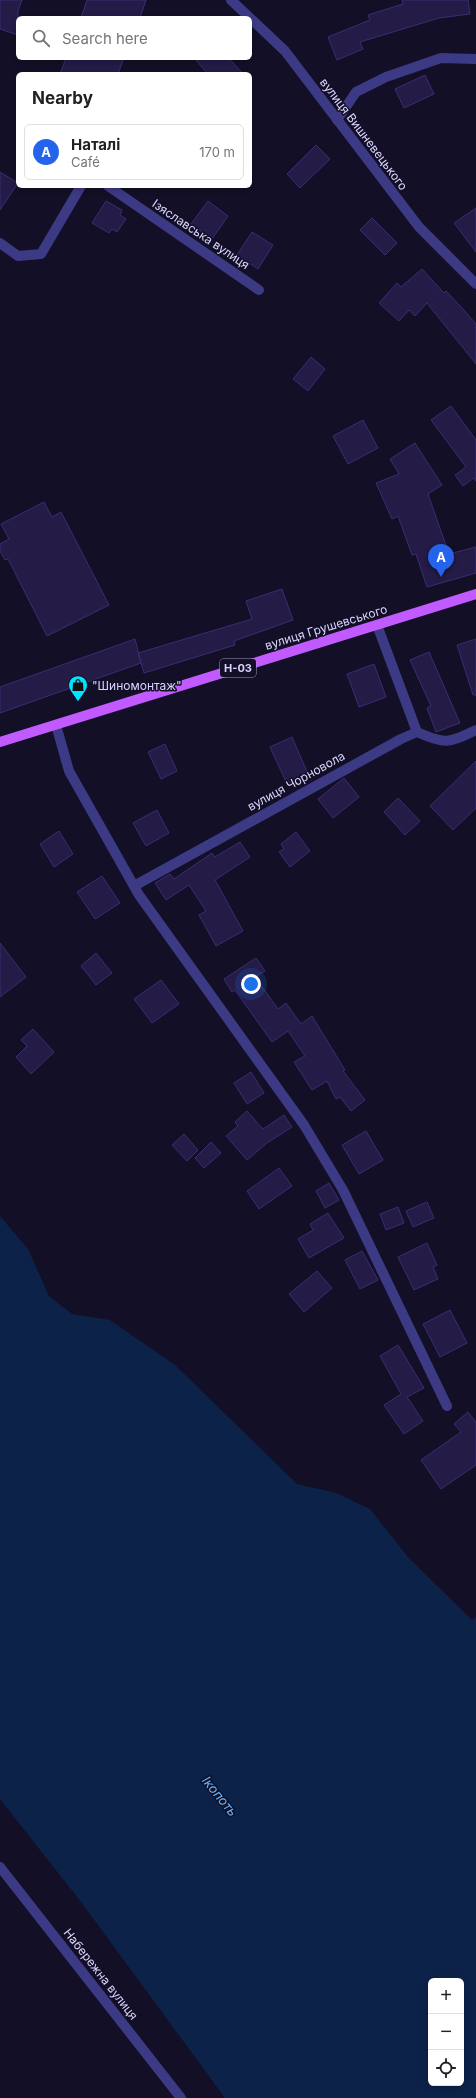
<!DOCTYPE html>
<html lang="en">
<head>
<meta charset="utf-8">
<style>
  :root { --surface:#fff; --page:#f2f2f2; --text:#202124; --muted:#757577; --line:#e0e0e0; --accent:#2563eb }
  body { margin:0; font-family:Inter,sans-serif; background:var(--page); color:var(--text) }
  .controls { position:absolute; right:12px; bottom:12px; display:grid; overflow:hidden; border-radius:6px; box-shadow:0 2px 6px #0003 }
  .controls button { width:36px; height:36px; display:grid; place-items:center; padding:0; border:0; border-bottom:1px solid var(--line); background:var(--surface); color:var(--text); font:20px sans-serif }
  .you { position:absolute; left:251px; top:984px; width:14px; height:14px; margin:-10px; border:3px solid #fff; border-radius:50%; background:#1a73e8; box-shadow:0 0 0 6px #1a73e833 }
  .badge { display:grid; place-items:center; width:26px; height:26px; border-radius:50%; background:var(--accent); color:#fff; font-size:13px; font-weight:700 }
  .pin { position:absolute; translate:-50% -33px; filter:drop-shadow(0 1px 2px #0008) }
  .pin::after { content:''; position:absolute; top:21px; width:14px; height:12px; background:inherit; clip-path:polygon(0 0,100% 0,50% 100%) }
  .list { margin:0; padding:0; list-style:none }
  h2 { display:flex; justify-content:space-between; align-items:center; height:52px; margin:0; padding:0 16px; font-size:17px }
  h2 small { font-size:13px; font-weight:400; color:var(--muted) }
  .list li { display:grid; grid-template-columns:26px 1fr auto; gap:12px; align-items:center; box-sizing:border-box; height:56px; margin:0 8px 8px; padding:0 8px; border:1px solid var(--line); border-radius:6px }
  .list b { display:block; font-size:15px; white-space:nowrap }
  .list p { margin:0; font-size:13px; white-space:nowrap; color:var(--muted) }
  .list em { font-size:13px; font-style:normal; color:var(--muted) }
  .icon { flex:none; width:22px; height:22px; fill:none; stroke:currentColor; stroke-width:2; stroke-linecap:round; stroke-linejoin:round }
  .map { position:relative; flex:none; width:476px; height:2098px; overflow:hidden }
  .search { position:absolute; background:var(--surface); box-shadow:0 2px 6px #0003; left:16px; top:16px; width:236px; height:44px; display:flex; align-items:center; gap:10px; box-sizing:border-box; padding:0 14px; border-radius:6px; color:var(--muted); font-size:15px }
  .panel { position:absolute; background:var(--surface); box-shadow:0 2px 6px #0003; left:16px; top:72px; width:236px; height:116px; border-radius:6px }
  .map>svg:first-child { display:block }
  .water { fill:#0c2248; fill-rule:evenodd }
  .building { fill:#241b47; stroke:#3b2d73 }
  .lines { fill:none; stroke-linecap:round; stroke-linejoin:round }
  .pedestrian { stroke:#3d3a85; stroke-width:10 }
  .minor { stroke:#3d3a85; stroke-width:10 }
  .primary { stroke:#c25bff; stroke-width:10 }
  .labels { text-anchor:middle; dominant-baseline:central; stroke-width:3; stroke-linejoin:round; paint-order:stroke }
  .shield { fill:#130f26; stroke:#9e99be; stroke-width:1 }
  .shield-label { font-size:11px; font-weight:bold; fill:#d9d4ff }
  .street-label { font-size:12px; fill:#d9d4ff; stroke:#130f26 }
  .poi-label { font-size:12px; fill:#d9d4ff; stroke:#130f26; text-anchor:start }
  .water-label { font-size:13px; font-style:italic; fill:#62b6ff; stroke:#130f26 }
</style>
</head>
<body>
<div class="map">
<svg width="476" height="2098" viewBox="0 0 476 2098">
  <rect width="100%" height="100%" fill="#130f26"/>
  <!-- water -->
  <path class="water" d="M 0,1216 L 28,1249 L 49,1296 L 72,1314 L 110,1320 L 175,1365 L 297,1484 L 336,1493 L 370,1509 L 408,1557 L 472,1620 L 476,1617 L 476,2098 L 225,2098 L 81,1902 L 0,1799 ZM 431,1981 L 461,1981 L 461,2083 L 431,2083 Z"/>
  <!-- building -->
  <path class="building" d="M 0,0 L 22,0 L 18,11 L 18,35 L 0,29 Z
    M 87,0 L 146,0 L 140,18 L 81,18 Z
    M 402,0 L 468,0 L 470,14 L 439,18 L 360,42 L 363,49 L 337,60 L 328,37 L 370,20 L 368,15 L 403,4 Z
    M 66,58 L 124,58 L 118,74 L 60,74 Z
    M 194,58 L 229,58 L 243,74 L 208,74 Z
    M 425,75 L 434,94 L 404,108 L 395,89 Z
    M 316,145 L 330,159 L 300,188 L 287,174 Z
    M 0,172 L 18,183 L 0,210 Z
    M 106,201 L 122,210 L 120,215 L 126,219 L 117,232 L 112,229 L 109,233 L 92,223 Z
    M 208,201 L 228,216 L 212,239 L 191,224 Z
    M 476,208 L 476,252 L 454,223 Z
    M 372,218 L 397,243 L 385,255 L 360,230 Z
    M 252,232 L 273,245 L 258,269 L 237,255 Z
    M 422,269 L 444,293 L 446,291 L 462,308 L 476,324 L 476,364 L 427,303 L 415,316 L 409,310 L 399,321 L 379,303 L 397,283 L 401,287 Z
    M 311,357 L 325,369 L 308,391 L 293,379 Z
    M 451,406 L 476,440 L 476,481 L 474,478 L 463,486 L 455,475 L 466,467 L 431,420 Z
    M 363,420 L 378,448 L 348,464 L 333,436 Z
    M 415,443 L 442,485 L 428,494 L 449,554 L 476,547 L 476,573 L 427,587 L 416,554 L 412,555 L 398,516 L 392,519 L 376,483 L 399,474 L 390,459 Z
    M 44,502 L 52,517 L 61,512 L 109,605 L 47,636 L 8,559 L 5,560 L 0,551 L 0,544 L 9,539 L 1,524 Z
    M 282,589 L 293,620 L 234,641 L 235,645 L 144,673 L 138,653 L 252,619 L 246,601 Z
    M 135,639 L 141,663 L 0,713 L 0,687 Z
    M 476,639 L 476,695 L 473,695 L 457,645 Z
    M 429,652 L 460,723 L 436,732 L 427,708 L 431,706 L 410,660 Z
    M 374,664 L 386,697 L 359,707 L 347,674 Z
    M 292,737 L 308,774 L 287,784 L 270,747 Z
    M 165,744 L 177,771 L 161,779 L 148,752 Z
    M 476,761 L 476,808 L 453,830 L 430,806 Z
    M 344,778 L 359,797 L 333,818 L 318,799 Z
    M 398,798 L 420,821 L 405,835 L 384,812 Z
    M 157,810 L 169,833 L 146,846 L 133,823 Z
    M 59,831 L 73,854 L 54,867 L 40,844 Z
    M 296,832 L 310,851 L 290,867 L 279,852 L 284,849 L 281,844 Z
    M 240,842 L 250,857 L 215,880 L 243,931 L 216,946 L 199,915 L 206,911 L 189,885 L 166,900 L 155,883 L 170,874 L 174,879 L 212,853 L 215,857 Z
    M 102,876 L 120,903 L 95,919 L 77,892 Z
    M 0,943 L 26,977 L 0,997 Z
    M 96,953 L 112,973 L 96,985 L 81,966 Z
    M 256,958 L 265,971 L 255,977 L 278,1009 L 286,1003 L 301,1024 L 312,1016 L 345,1070 L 343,1071 L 365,1100 L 351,1111 L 340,1097 L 336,1099 L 327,1081 L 312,1090 L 294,1062 L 305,1056 L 288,1031 L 272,1042 L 235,990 L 232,992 L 224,979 Z
    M 161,980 L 179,1004 L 152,1023 L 134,999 Z
    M 33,1029 L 54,1052 L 31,1074 L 16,1057 L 27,1046 L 21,1040 Z
    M 251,1072 L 264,1093 L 247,1104 L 234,1083 Z
    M 247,1111 L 263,1129 L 284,1115 L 292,1127 L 267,1143 L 247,1160 L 226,1136 L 238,1126 L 235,1122 Z
    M 366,1131 L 383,1160 L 359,1174 L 342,1145 Z
    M 184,1134 L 198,1150 L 187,1161 L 172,1145 Z
    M 211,1142 L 221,1153 L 204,1168 L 195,1158 Z
    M 279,1168 L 292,1186 L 259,1209 L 247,1191 Z
    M 329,1183 L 339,1200 L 325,1208 L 316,1191 Z
    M 427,1202 L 434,1218 L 413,1227 L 406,1211 Z
    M 398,1207 L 404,1223 L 386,1230 L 380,1214 Z
    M 328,1213 L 344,1238 L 309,1258 L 298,1239 L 313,1230 L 310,1224 Z
    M 427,1243 L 437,1265 L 433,1267 L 438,1279 L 414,1290 L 398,1257 Z
    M 362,1251 L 378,1280 L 360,1289 L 345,1260 Z
    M 317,1271 L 332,1288 L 304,1312 L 289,1294 Z
    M 450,1310 L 467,1343 L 440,1357 L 423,1324 Z
    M 398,1345 L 424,1388 L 407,1397 L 423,1421 L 404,1434 L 384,1405 L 401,1394 L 380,1356 Z
    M 468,1412 L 476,1422 L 476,1465 L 441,1489 L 421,1460 L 461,1432 L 454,1424 Z"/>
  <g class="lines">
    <!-- pedestrian -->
    <path class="pedestrian" d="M 377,625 L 417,732"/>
    <!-- minor -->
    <path class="minor" d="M 231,0 L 285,51 L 419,227 L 476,284
      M 337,120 L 356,92 L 386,77 L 441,58 L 476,59
      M 108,186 L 259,290
      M 0,243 L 18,256 L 41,254 L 81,186
      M 56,725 L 69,771 L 139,895 L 304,1125 L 343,1190 L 447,1406
      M 134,886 L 401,739 L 417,732 C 446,745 449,743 476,730
      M 0,1867 L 181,2098"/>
    <!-- primary -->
    <path class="primary" d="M 0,742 L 476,594"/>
  </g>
  <!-- icons -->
  <defs>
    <g id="shop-pin" transform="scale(1)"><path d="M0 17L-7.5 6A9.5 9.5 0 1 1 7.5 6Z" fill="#00e5ff" stroke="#130f26"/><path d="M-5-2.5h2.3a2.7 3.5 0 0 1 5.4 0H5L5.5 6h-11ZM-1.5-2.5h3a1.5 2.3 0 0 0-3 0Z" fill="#111"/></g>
  </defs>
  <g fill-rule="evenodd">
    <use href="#shop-pin" x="78" y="685"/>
  </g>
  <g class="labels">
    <!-- shield labels -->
    <rect class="shield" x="220" y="659" width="36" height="18" rx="3"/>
    <g class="shield-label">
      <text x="238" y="668">Н-03</text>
    </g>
    <!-- street labels -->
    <g class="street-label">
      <text transform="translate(364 134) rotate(53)">вулиця Вишневецького</text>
      <text transform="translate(201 234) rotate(34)">Ізяславська вулиця</text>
      <text transform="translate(326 627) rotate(-17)">вулиця Грушевського</text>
      <text transform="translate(296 781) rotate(-29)">вулиця Чорновола</text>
      <text transform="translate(101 1974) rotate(52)">Набережна вулиця</text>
    </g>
    <!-- poi labels -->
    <g class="poi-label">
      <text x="92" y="685">"Шиномонтаж"</text>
    </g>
    <!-- water labels -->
    <g class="water-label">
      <text transform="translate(220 1796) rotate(51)">Ікопоть</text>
    </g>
  </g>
</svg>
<div class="controls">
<button>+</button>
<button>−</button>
<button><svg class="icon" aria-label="locate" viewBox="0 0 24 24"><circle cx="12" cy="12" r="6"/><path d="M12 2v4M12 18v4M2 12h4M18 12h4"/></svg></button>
</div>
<div class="you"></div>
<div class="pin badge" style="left:441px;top:577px">A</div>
<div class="search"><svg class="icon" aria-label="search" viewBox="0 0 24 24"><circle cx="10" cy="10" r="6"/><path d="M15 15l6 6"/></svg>Search here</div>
<section class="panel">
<h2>Nearby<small></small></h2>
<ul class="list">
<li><span class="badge">A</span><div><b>Наталі</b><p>Café</p></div><em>170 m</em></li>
</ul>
</section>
</div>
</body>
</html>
